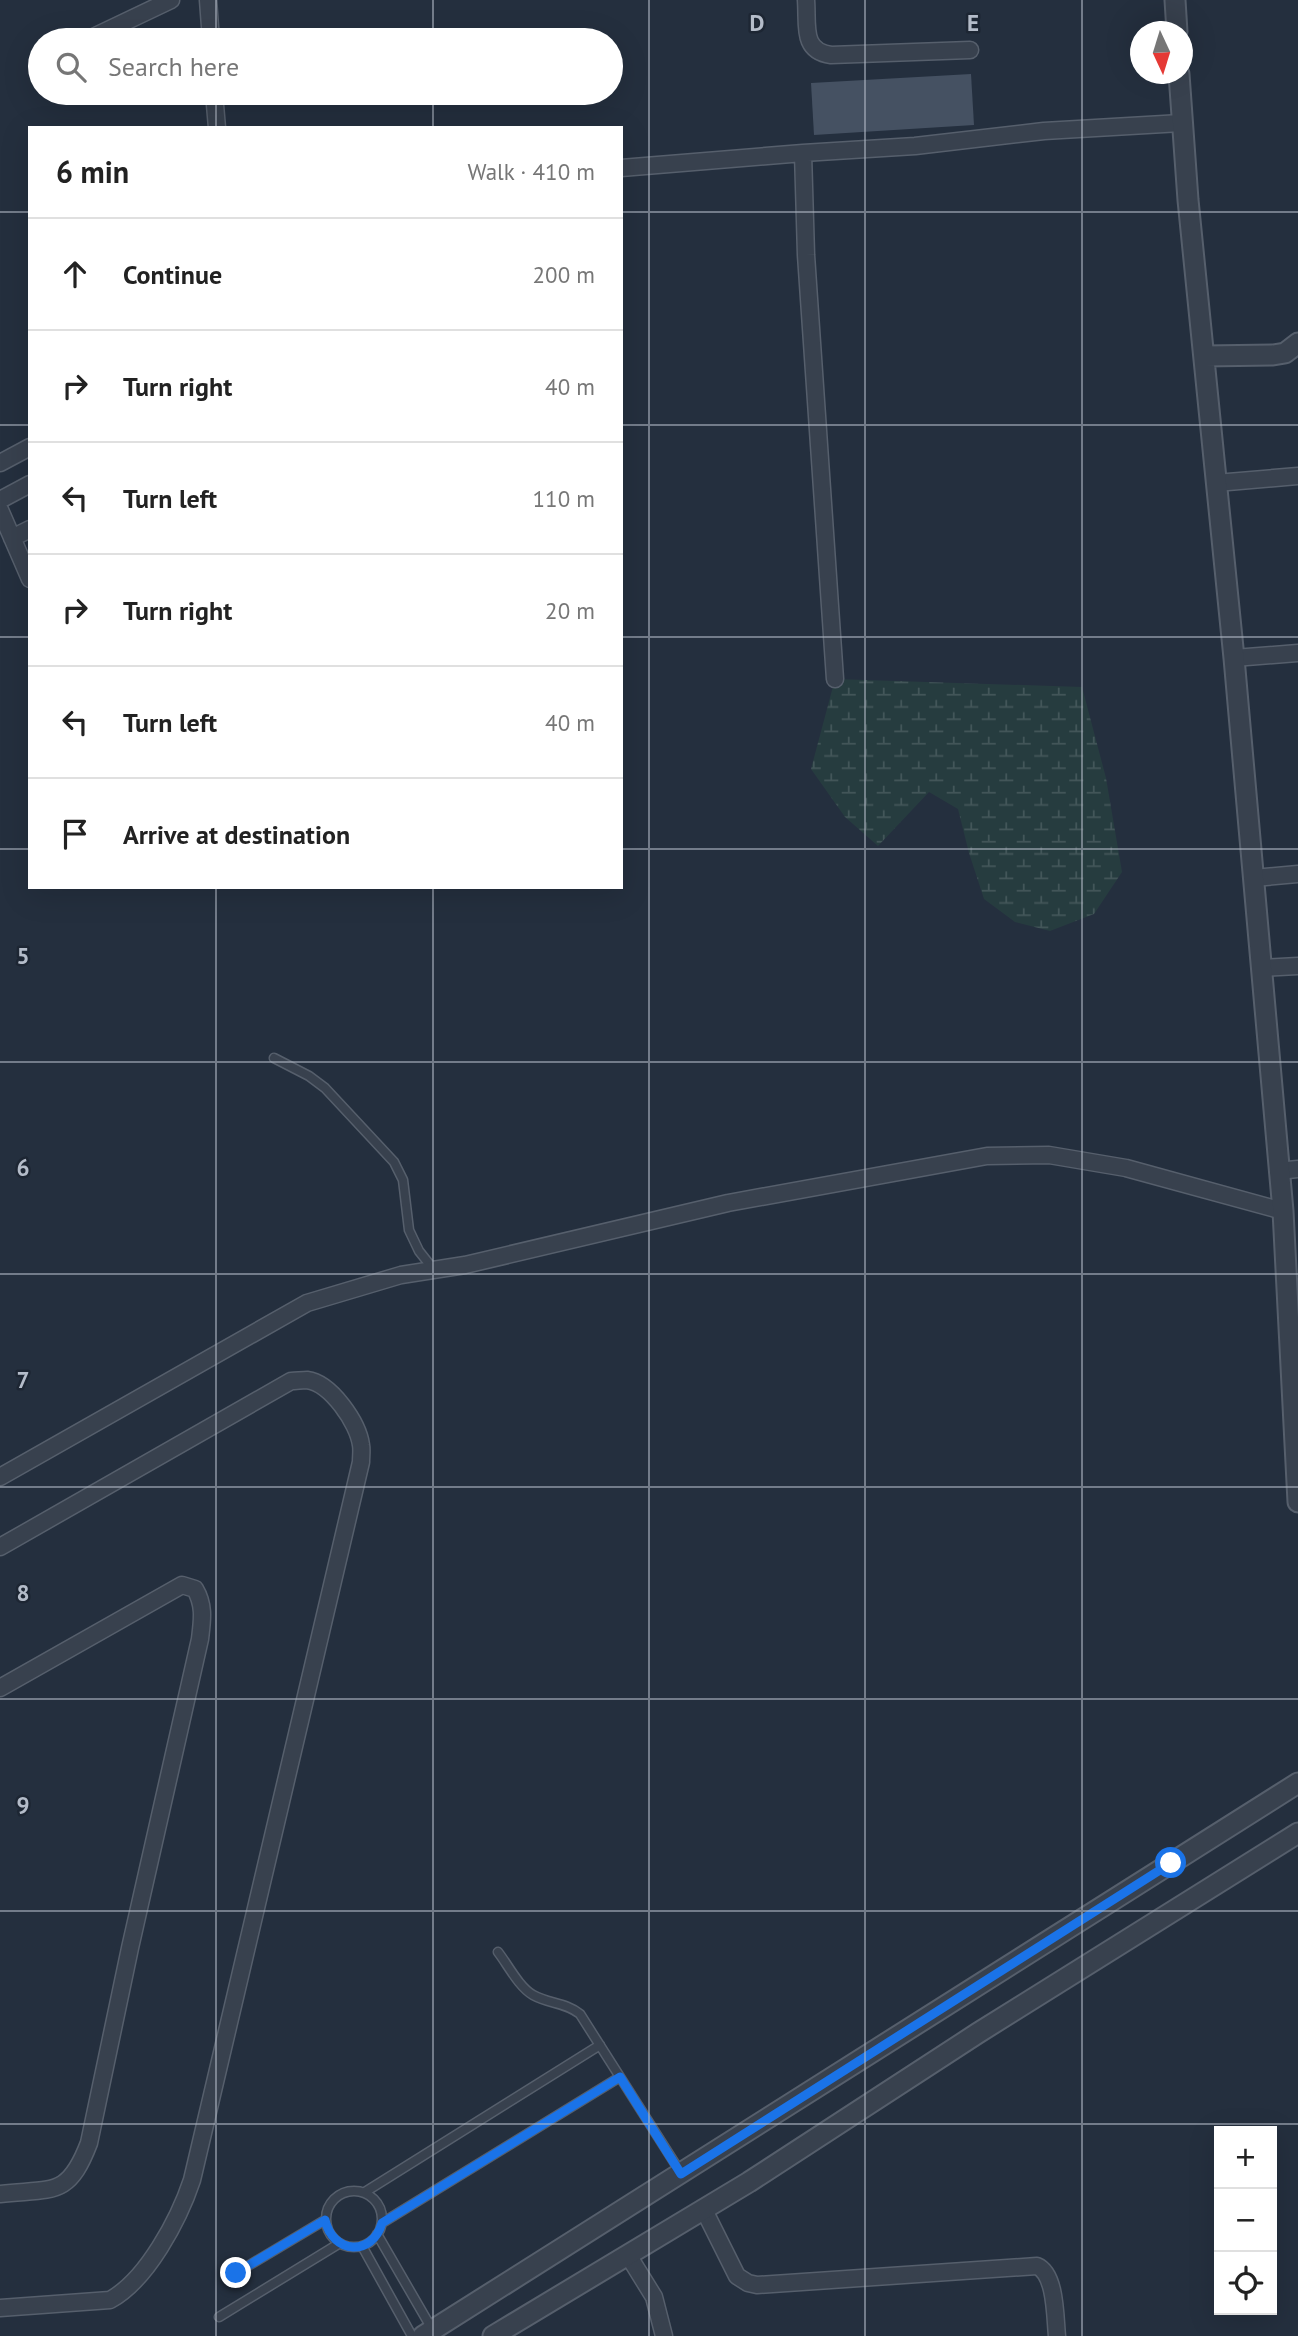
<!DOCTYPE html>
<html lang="en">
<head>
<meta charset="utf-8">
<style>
  :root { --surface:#fff; --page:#f2f2f2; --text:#222; --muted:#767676; --line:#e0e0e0 }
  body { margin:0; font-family:"PT Sans",sans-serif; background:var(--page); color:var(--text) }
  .controls { position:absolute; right:21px; bottom:21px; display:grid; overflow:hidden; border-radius:0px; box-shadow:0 7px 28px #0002 }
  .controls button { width:63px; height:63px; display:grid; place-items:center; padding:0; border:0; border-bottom:2px solid var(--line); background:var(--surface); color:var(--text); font:35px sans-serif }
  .compass { position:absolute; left:1130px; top:21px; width:63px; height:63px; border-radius:50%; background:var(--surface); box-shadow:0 7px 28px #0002; rotate:176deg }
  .stop { position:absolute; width:21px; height:21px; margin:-16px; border:5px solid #1a73e8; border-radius:50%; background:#fff }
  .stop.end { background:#1a73e8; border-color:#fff; box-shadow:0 2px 7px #0008 }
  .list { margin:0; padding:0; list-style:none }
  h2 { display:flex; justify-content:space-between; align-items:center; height:91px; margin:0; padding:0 28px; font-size:30px }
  h2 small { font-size:23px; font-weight:400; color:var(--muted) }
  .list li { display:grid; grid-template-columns:46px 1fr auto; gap:21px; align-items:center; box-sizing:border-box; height:112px; padding:0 28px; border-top:2px solid var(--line) }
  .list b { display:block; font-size:26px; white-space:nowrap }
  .list em { font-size:23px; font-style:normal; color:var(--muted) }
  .icon { flex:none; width:38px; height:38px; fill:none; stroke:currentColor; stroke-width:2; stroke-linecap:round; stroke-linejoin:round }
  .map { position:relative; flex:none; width:1298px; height:2336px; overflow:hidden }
  .search { position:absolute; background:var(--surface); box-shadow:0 7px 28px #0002; left:28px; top:28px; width:595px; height:77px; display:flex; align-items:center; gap:18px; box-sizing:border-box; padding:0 24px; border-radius:38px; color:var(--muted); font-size:26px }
  .panel { position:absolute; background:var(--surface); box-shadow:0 7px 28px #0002; left:28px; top:126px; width:595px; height:763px; border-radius:0px }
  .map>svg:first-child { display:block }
  .wetland { fill:url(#wetland-marsh) }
  .building { fill:#455162 }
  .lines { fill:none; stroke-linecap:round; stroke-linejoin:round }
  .service-casing { stroke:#565f6c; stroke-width:11 }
  .minor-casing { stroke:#565f6c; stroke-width:19 }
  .tertiary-casing { stroke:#565f6c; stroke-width:23 }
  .service { stroke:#38414e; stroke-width:8 }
  .minor { stroke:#38414e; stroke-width:16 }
  .tertiary { stroke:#38414e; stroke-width:19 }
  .route { stroke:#1a73e8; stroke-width:9 }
  .grid { fill:none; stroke:#b4bcc9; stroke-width:2; stroke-opacity:0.55 }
  .grid-label { font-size:23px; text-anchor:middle; font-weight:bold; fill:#b4bcc9; stroke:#1d2633; stroke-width:5; stroke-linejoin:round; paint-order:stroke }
</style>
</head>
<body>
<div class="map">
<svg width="1298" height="2336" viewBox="0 0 1298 2336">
  <defs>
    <pattern id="wetland-marsh" width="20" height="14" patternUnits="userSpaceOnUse" patternTransform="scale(1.75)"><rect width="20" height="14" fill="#263c3f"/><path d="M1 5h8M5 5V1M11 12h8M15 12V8" fill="none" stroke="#435659"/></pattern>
  </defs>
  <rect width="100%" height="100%" fill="#242f3e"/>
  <!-- wetland -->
  <path class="wetland" d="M 835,679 L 1082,687 L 1106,778 L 1122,872 L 1094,914 L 1050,931 L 1015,922 L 984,899 L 969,853 L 958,809 L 929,792 L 878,846 L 845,817 L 811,769 Z"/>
  <!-- building -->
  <path class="building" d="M 971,74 L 974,125 L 814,135 L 811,83 Z"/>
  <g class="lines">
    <!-- service casing -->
    <g class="service-casing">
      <path id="service" d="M 274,1058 L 309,1076 L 325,1088 L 394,1162 L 403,1180 L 409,1230 L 419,1251 L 434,1270
        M 498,1952 C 508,1965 519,1987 533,1995 C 549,2004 565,2002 580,2014 L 681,2173
        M326 2219a28 28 0 1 1 56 0a28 28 0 1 1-56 0Z
        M 365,2192 L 600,2045
        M 382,2223 L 620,2077
        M 377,2234 L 432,2329
        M 362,2246 L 412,2336
        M 236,2273 L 325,2220
        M 219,2317 L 340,2243"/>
    </g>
    <!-- minor casing -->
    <g class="minor-casing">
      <path id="minor" d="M 208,0 L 211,40
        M 806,0 C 808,25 801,51 831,55 L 970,50
        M 87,40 L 171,0
        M 214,93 L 217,128
        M 803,153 L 806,255 L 835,679
        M 621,168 L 803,153 L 915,146 L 1044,131 L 1181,123
        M 0,463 L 30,447
        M 1216,483 L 1298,476
        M 0,500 L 30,484
        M 0,510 L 30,579
        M 12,538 L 30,529
        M 1234,658 L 1298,653
        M 1254,878 L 1298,874
        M 1261,968 L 1298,966
        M 1278,1171 L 1298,1169
        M 0,1477 L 307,1303 L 401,1275 L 465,1265 L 728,1203 L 987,1156 L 1049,1155 L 1126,1168 L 1283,1211
        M 0,1547 L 291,1381 C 296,1381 302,1380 307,1380 C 331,1383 358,1423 361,1445 C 362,1450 361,1456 361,1462 L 192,2180 C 179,2219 147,2280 110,2300 L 0,2308
        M 0,1688 L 182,1585 L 195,1589 C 205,1606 202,1621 200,1639 L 130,1948 L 89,2143 C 68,2198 53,2188 0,2194
        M 704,2210 L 737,2276 L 748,2283 L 757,2285 L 1037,2266 C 1056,2274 1055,2317 1057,2336
        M 628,2255 L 654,2297 L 664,2336"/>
    </g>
    <!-- tertiary casing -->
    <g class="tertiary-casing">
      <path id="tertiary" d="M 1175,0 L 1177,32
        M 1179,74 L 1188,200 L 1234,658 L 1283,1211 L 1298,1502
        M 1205,356 L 1273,355 L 1285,353 L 1298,343
        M 423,2336 L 1298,1783
        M 493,2336 L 749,2182 L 978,2033 L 1298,1833"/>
    </g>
    <!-- service -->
    <use href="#service" class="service"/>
    <!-- minor -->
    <use href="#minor" class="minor"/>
    <!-- tertiary -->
    <use href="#tertiary" class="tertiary"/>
  </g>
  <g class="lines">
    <!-- route -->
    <path class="route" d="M 236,2273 L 325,2220 C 333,2254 372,2257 382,2223 L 620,2077 L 681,2174 L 1171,1863"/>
  </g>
  <!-- grid -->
  <path class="grid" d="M 216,0 L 216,40M 433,0 L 433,40M 649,0 L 649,2336M 865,0 L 865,2336M 1082,0 L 1082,2336M 216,93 L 216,128M 433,93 L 433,128M 0,212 L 30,212M 621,212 L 1298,212M 0,425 L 30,425M 621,425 L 1298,425M 0,637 L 30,637M 621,637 L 1298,637M 0,849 L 30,849M 621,849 L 1298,849M 216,887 L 216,2336M 433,887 L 433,2336M 0,1062 L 1298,1062M 0,1274 L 1298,1274M 0,1487 L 1298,1487M 0,1699 L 1298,1699M 0,1911 L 1298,1911M 0,2124 L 1298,2124"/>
  <g class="grid-label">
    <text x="757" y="31">D</text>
    <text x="973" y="31">E</text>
    <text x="23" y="964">5</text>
    <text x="23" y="1176">6</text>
    <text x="23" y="1388">7</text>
    <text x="23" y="1601">8</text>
    <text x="23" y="1813">9</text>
  </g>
</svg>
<div class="controls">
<button>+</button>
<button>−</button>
<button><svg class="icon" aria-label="locate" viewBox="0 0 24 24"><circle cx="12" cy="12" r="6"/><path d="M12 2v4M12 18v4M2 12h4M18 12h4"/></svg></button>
</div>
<svg class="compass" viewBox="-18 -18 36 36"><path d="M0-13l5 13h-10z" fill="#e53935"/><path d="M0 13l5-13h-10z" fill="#767676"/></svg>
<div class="stop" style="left:1171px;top:1863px"></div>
<div class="stop end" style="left:236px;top:2273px"></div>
<div class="search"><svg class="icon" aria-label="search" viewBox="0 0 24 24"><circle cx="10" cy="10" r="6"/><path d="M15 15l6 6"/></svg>Search here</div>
<section class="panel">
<h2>6 min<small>Walk · 410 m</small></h2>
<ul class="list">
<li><svg class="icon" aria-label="ahead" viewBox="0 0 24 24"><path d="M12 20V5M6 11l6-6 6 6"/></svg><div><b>Continue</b></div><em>200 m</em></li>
<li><svg class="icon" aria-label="right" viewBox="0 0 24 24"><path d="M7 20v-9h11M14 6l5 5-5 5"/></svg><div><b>Turn right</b></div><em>40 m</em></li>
<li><svg class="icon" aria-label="left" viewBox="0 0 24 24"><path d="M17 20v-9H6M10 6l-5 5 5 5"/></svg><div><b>Turn left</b></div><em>110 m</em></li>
<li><svg class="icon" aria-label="right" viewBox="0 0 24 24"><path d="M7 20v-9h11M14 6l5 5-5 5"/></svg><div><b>Turn right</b></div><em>20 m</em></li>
<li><svg class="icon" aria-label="left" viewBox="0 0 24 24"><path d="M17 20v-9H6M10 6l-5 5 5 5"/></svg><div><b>Turn left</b></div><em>40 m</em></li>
<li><svg class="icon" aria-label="arrive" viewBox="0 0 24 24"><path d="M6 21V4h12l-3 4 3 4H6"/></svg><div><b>Arrive at destination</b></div></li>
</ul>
</section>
</div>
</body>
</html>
